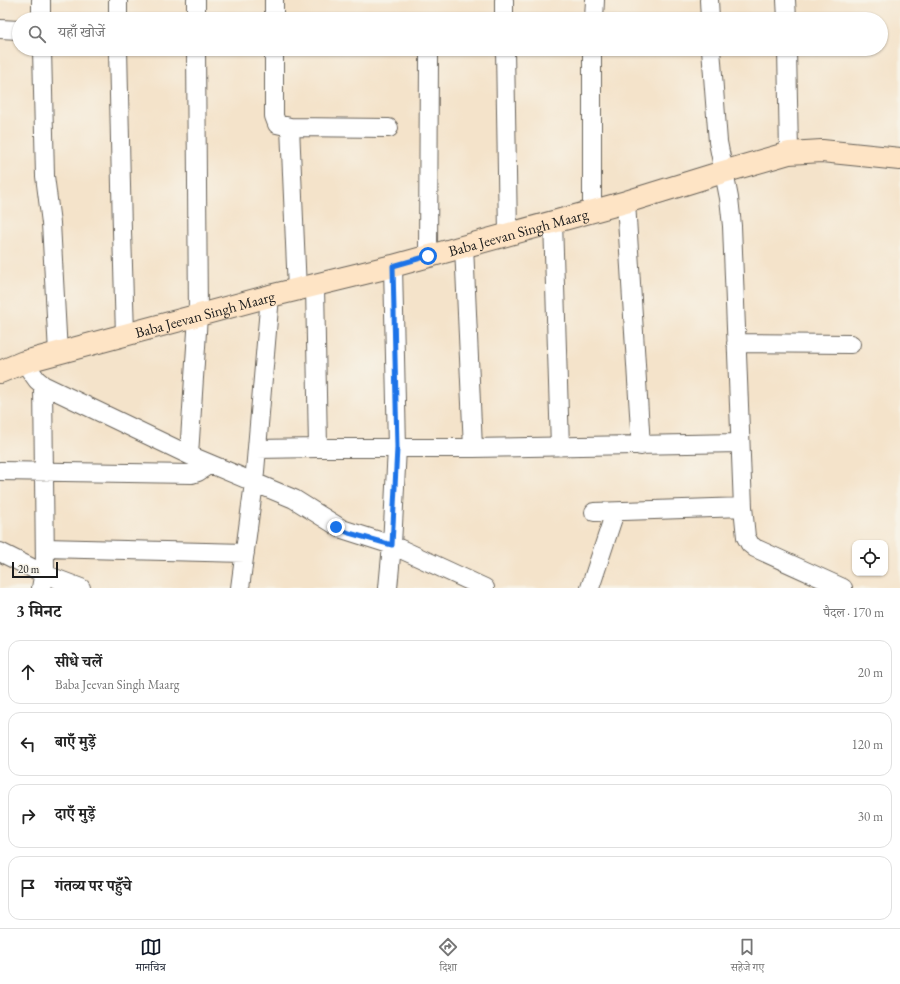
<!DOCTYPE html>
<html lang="hi">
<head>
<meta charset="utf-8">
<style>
  :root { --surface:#fff; --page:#f2f2f2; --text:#222; --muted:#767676; --line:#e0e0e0; --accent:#111827 }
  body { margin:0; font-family:"EB Garamond","Noto Serif Devanagari",serif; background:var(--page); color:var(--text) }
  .controls { position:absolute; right:12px; bottom:12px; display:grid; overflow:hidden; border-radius:8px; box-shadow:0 1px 3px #0004 }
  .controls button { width:36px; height:36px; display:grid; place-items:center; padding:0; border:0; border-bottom:1px solid var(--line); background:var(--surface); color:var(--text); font:20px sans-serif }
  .scale { position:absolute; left:12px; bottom:10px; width:46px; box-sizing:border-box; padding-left:4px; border:2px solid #1c1c1c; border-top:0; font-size:11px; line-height:14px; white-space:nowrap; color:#1c1c1c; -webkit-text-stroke:3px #f7f3e8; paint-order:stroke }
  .stop { position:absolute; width:12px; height:12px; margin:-9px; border:3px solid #1a73e8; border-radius:50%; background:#fff }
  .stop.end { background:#1a73e8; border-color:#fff; box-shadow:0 1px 4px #0008 }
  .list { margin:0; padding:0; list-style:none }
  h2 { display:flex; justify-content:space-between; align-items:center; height:52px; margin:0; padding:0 16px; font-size:17px }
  h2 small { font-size:13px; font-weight:400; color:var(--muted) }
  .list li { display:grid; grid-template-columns:26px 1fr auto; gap:12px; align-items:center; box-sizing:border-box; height:64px; margin:0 8px 8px; padding:0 8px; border:1px solid var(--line); border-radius:12px }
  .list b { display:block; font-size:15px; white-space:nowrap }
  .list p { margin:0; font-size:13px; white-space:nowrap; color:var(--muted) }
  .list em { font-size:13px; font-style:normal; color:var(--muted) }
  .icon { flex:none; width:22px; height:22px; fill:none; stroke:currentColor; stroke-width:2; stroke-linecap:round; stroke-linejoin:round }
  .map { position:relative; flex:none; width:900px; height:588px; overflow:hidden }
  .search { position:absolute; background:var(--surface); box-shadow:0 1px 3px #0004; left:12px; right:12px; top:12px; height:44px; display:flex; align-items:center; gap:10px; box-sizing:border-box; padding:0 14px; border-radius:22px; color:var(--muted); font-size:15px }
  .sheet { height:340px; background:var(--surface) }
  nav { display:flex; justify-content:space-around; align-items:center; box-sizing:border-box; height:56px; border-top:1px solid var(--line); background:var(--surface); font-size:11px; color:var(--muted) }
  nav a { display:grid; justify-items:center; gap:2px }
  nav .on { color:var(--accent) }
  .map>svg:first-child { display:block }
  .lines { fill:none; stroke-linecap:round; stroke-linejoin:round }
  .street-casing { stroke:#686259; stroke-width:20 }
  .secondary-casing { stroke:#686259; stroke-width:24 }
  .street { stroke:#fff; stroke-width:18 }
  .secondary { stroke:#fee4c5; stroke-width:22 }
  .route { stroke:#1a73e8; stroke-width:5 }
  .labels { text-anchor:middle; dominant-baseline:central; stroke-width:3; stroke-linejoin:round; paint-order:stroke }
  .street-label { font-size:15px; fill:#1c1c1c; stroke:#f7f3e8 }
</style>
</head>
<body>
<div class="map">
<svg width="900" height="588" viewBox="0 0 900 588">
  <rect width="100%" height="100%" fill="#f7f3e8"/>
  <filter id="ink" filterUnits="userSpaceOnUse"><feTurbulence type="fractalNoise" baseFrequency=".025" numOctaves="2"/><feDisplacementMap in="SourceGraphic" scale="8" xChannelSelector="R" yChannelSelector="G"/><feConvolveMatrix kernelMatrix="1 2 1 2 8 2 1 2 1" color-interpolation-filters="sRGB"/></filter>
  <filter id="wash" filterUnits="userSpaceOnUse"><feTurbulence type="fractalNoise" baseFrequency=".012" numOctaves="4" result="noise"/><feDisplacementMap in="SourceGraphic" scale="16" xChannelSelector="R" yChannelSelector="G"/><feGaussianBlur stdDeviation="0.9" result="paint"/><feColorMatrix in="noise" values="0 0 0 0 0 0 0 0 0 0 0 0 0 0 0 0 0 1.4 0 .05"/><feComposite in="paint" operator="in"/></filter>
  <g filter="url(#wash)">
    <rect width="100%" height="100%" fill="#f4e3ca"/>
  </g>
  <g filter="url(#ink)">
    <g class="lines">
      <!-- street casing -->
      <g class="street-casing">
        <path id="street" d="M 41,0 L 41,19
          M 118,0 L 118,19
          M 196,0 L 196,19
          M 504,0 L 504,19
          M 709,0 L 710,19
          M 786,0 L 787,19
          M 274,19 L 274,0
          M 594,19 L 595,0
          M 0,29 L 19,30
          M 42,49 L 45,176 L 51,223 L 58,353
          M 118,49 L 122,231 L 125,335
          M 274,49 L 274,116 L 277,124 L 290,127 L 297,290
          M 505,49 L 508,234
          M 592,49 L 592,211
          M 711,49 L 718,142 L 729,198 L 732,226 L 743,507 L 746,537 L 750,544 L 755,548 L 843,588
          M 787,49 L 789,153
          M 290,127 L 389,128
          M 626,202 L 641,446
          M 553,221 L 560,447
          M 464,246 L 473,448
          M 428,256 L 429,55
          M 315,286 L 318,448
          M 736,343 L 851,344
          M 24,362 L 37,380 L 43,385 L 189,455 L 294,499 L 342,529 L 392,545 L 485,588
          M 257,449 L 318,448 L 473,448 L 739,443
          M 189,455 L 198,316 L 196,49
          M 0,471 L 192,474 L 198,472 L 210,464
          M 594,512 L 743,507
          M 45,548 L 245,553
          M 0,552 L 44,574 L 81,588
          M 41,588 L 45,567 L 43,385
          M 240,588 L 254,483 L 270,296
          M 388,588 L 392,545 L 397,448 L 393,266
          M 590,588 L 615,512"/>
      </g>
      <!-- secondary casing -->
      <g class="secondary-casing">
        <g id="secondary">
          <path id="s1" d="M 0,372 L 24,362 L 270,296 L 393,266 L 626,202 L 723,172 L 789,153 L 822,151 L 900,159"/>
        </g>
      </g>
      <!-- street -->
      <use href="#street" class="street"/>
      <!-- secondary -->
      <use href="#secondary" class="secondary"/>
    </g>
  </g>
  <g class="lines" filter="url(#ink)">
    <!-- route -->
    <path class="route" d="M 336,527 L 349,533 L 392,545 L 397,448 L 393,266 L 428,256"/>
  </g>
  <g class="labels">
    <!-- street labels -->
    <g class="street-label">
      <text stroke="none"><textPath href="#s1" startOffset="537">Baba Jeevan Singh Maarg</textPath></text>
      <text stroke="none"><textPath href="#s1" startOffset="213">Baba Jeevan Singh Maarg</textPath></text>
    </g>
  </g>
</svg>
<div class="controls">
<button><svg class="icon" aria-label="locate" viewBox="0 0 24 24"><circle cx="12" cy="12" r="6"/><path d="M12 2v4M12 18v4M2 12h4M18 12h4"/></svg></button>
</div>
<div class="scale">20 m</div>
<div class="stop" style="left:428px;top:256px"></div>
<div class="stop end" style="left:336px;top:527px"></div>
<div class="search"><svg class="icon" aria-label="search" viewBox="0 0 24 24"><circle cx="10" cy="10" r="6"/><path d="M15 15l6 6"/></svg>यहाँ खोजें</div>
</div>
<section class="sheet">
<h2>3 मिनट<small>पैदल · 170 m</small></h2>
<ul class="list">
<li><svg class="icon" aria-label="ahead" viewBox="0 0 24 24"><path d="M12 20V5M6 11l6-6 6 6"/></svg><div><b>सीधे चलें</b><p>Baba Jeevan Singh Maarg</p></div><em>20 m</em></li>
<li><svg class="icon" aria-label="left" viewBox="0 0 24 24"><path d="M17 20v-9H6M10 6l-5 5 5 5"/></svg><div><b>बाएँ मुड़ें</b></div><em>120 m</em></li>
<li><svg class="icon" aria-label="right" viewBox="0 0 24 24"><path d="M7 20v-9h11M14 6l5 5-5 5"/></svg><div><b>दाएँ मुड़ें</b></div><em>30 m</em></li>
<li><svg class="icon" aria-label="arrive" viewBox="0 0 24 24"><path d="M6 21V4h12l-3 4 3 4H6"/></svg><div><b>गंतव्य पर पहुँचे</b></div></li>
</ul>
</section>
<nav>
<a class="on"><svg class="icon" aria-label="map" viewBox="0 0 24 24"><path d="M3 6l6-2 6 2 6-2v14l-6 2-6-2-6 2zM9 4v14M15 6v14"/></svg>मानचित्र</a>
<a><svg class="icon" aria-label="directions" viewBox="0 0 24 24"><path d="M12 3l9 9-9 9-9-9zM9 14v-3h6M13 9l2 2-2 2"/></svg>दिशा</a>
<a><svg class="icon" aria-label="saved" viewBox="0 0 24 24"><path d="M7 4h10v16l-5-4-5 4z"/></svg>सहेजे गए</a>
</nav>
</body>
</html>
